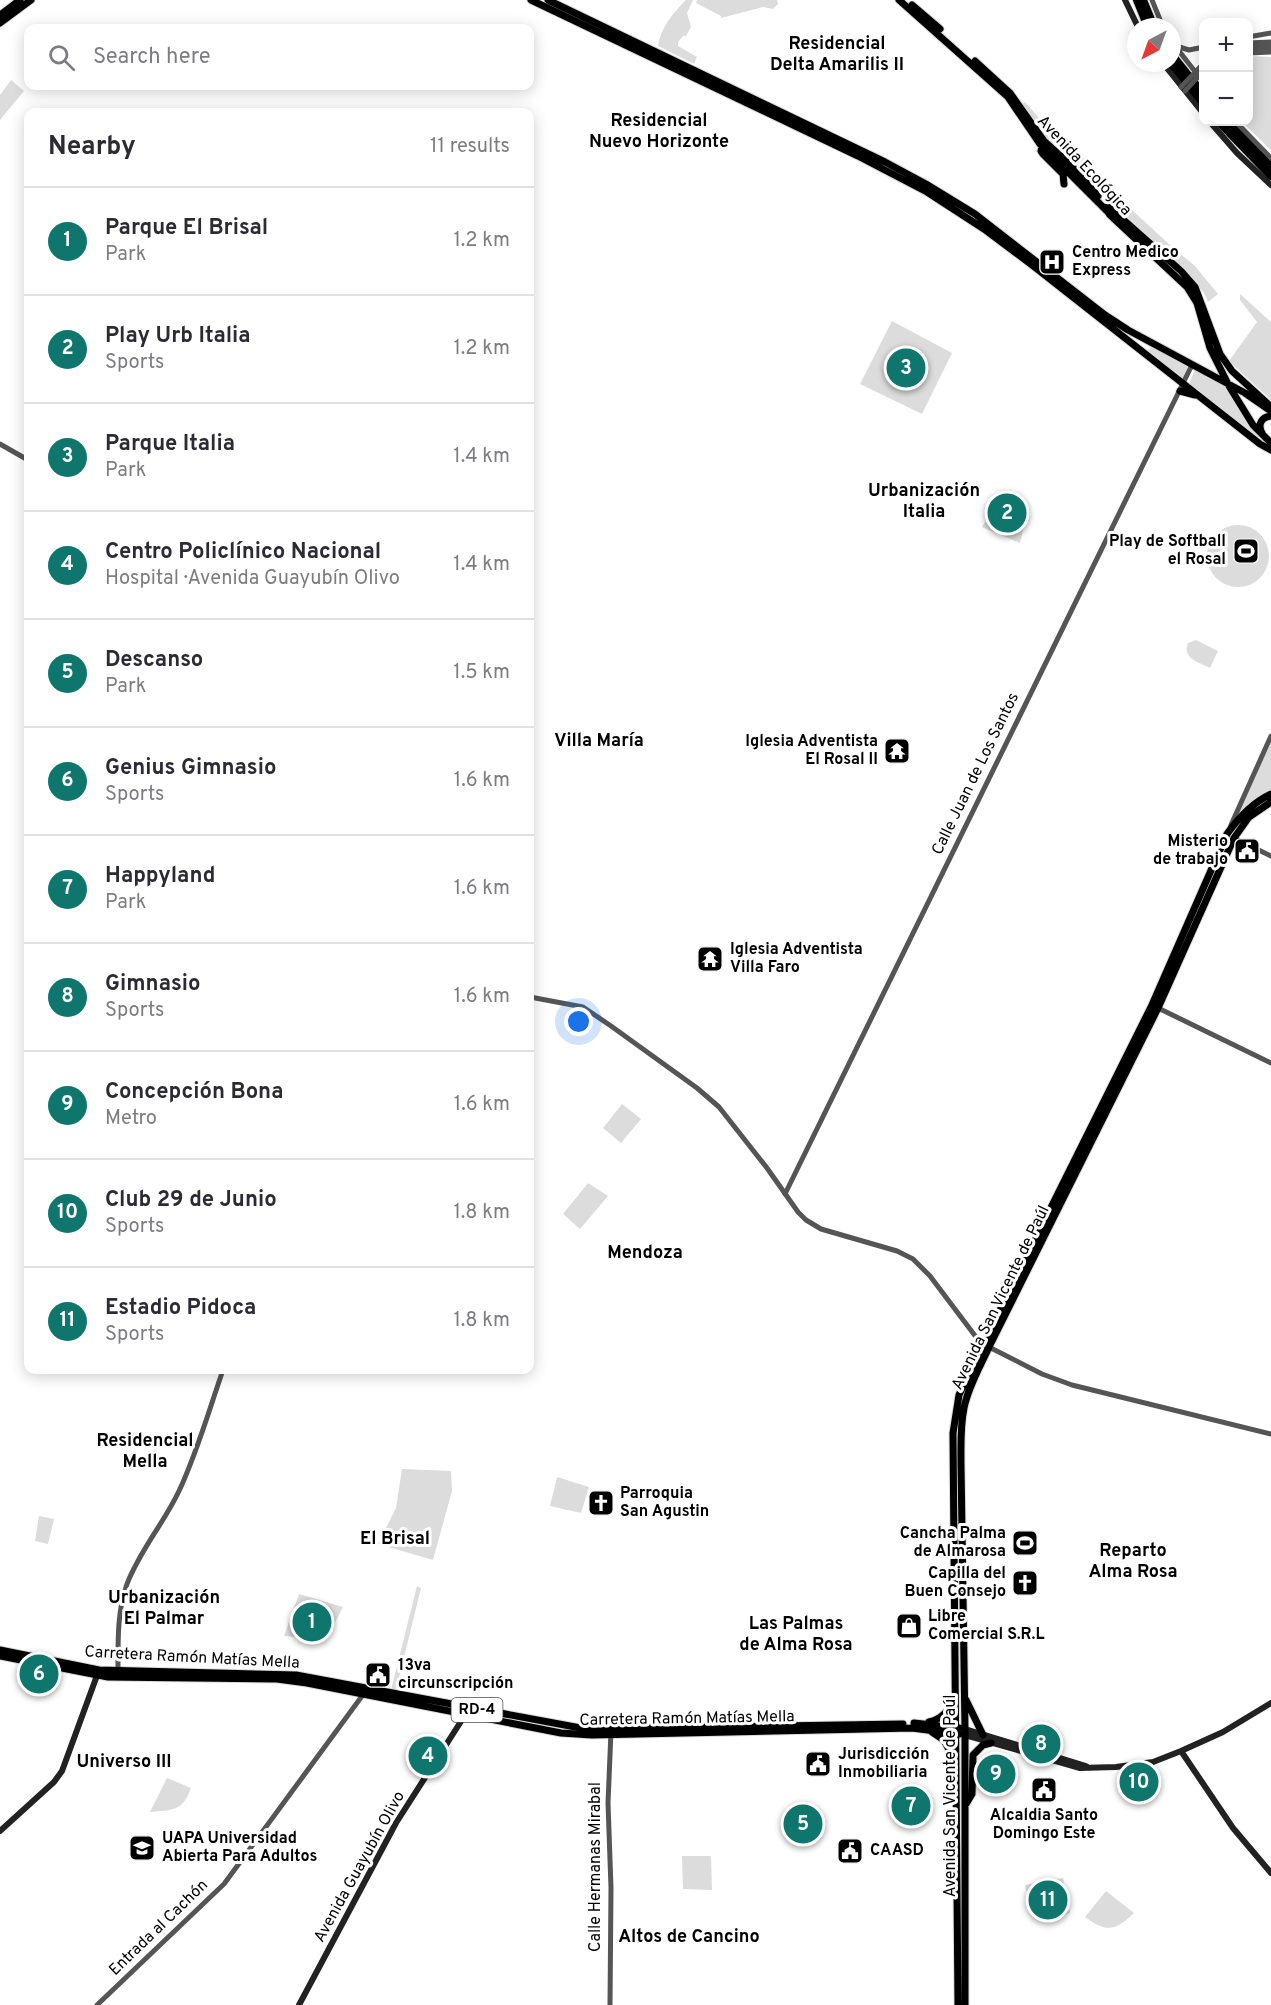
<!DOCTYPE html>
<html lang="en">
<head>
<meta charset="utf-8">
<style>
  :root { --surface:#fff; --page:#f2f2f3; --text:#2b2b33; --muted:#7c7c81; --line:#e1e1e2; --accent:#0f766e }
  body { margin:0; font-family:Overpass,sans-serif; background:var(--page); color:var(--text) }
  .controls { position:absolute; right:18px; top:18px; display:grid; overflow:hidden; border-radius:12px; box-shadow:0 3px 15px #0003 }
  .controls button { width:54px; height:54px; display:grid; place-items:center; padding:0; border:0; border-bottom:2px solid var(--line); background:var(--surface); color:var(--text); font:30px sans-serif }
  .compass { position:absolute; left:1127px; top:18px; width:54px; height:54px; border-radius:50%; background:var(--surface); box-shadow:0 3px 15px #0003; rotate:221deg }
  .you { position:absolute; left:579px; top:1022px; width:21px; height:21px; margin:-15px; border:4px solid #fff; border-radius:50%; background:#1a73e8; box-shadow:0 0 0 9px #1a73e833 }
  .badge { display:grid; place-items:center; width:39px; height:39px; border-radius:50%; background:var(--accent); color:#fff; font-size:20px; font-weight:700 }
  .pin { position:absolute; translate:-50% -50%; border:3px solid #fff; box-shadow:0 2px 6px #0006 }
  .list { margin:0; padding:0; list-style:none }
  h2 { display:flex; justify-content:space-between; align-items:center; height:78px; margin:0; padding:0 24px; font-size:26px }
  h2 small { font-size:20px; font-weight:400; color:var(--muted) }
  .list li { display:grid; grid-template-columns:39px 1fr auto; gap:18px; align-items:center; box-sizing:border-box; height:108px; padding:0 24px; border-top:2px solid var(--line) }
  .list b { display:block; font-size:22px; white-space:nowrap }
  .list p { margin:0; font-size:20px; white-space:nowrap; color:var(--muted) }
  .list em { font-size:20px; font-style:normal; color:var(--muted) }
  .icon { flex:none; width:33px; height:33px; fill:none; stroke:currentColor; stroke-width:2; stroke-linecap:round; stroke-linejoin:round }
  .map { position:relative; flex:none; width:1271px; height:2005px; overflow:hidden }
  .search { position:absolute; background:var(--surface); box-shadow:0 3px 15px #0003; left:24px; top:24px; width:510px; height:66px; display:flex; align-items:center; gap:15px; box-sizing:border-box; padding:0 21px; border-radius:12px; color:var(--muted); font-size:22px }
  .panel { position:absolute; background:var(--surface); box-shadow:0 3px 15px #0003; left:24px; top:108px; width:510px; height:1266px; border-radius:12px }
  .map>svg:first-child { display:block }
  .green { fill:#dcdcdc }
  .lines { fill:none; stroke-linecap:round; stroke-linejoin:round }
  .primary-casing { stroke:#dbdbdb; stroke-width:9 }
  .motorway-casing { stroke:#dbdbdb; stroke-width:10 }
  .tertiary { stroke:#555; stroke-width:5 }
  .secondary { stroke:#222; stroke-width:6 }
  .primary { stroke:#000; stroke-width:7 }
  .motorway { stroke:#000; stroke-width:8 }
  .tertiary-bridge { stroke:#555; stroke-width:5 }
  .labels { text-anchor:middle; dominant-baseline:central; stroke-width:6; stroke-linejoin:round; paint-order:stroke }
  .shield { fill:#fff; stroke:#4c4c4c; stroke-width:1.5 }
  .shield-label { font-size:15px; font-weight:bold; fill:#000 }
  .street-label { font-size:16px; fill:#000; stroke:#fff }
  .poi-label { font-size:16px; font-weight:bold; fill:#000; stroke:#fff; text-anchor:start }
  .neighbourhood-label { font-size:18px; font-weight:bold; fill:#000; stroke:#fff }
</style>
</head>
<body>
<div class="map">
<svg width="1271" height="2005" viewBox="0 0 1271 2005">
  <rect width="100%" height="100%" fill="#fff"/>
  <!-- green -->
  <path class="green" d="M 686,0 L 693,0 L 687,13 L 691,27 L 686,36 L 683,36 L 678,42 L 678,46 L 697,57 L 694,64 L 658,46 C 660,29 673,13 686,0 Z
    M 697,0 L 777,0 L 778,4 L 773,9 L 763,7 L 721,18 L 721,16 L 696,3 Z
    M 1249,56 L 1271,57 L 1271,150 L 1242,122 L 1248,122 Z
    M 11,80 L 24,91 L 0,120 L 0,95 Z
    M 1025,102 L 1047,127 L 1073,146 L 1117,196 L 1171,246 L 1195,266 L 1218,294 L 1208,302 L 1204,293 L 1185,270 L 1120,210 L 1087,176 L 1055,148 L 1021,105 Z
    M 1240,294 L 1271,322 L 1271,400 L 1229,361 L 1257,322 L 1240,300 Z
    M 892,321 L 952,353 L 922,414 L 860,384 Z
    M 1150,344 L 1190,366 L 1183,379 L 1147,351 L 1151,347 Z
    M 1195,369 L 1226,386 L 1251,428 L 1271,447 L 1263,443 L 1189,384 Z
    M 1004,491 C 1029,503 1026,519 1020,543 L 982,527 Z
    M1207 556a31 31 0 1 1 62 0a31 31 0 1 1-62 0Z
    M 1196,640 L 1218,651 L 1210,668 C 1198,662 1182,658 1188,643 Z
    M 1271,742 L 1271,792 L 1239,813 Z
    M 622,1104 L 641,1119 L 621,1143 L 603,1128 Z
    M 588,1183 L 608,1196 L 580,1229 L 563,1214 Z
    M 402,1469 L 451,1471 L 452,1491 L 433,1560 L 378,1544 L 396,1508 Z
    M 557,1477 L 589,1487 L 581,1513 L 550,1506 Z
    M 39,1516 L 54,1519 L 48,1544 L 35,1541 Z
    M 417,1586 L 421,1588 L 396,1690 L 391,1690 Z
    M 299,1594 L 343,1607 L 326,1640 L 284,1636 Z
    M 167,1778 L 191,1788 C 183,1811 173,1810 150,1812 Z
    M 682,1856 L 711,1856 L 712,1890 L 683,1889 Z
    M 1063,1878 L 1070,1913 C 1065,1915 1060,1917 1056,1918 C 1039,1920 1027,1898 1025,1885 Z
    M 1106,1891 L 1134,1913 C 1115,1931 1107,1933 1085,1917 Z"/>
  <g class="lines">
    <!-- primary casing -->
    <g class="primary-casing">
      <path id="primary" d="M 531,0 L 858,156 L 927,192 L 984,229 L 1032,265 L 1260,444 L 1271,450
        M 548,0 L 885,162 L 926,184 L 975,214 L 1105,315 L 1128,330 L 1245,393 L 1271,411
        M 899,0 L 1008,97 L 1040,144 L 1108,212 L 1110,215 L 1187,287 L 1197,303 L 1210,348 L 1229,386 L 1253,425 L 1271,443
        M 912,5 L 940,29
        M 0,15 L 20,0
        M 0,23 L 31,0
        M 975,61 L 1010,93 L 1044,141 L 1074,168 L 1098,196
        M 1042,146 L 1041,151 L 1043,154 L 1063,174 L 1064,184
        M 1108,206 L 1181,271 L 1195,287 L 1220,354 L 1232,371 L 1269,405
        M 1180,391 L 1195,395
        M 1262,433 C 1257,424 1262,417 1271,416
        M 0,1650 L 99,1670 L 296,1675 L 586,1729 L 903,1724
        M 0,1656 L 108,1677 L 277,1679 L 307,1683 L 561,1733 L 592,1735 L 912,1728 L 959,1734
        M 966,1700 L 983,1735
        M 929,1722 C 942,1719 950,1710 954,1697
        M 914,1723 L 959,1728
        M 932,1732 L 944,1740 L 954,1760
        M 966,1804 L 972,1794 L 973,1755 L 983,1745 L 991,1743
        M 958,2005 L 953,1433 L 959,1395 L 983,1344 L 1152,1005 L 1227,834 C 1239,817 1252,803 1271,794
        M 965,2005 L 965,1729 L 961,1465 C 961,1446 960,1427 964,1408 C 968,1387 980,1367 989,1347 L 1158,1008 L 1234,838 L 1249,817 L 1271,802"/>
    </g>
    <!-- motorway casing -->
    <g class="motorway-casing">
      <path id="motorway" d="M 1137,0 L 1148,27
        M 1143,0 L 1154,27
        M 1172,55 L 1204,95
        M 1171,63 L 1204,104
        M 1219,122 L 1271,176
        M 1227,122 L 1271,167"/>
    </g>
    <!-- tertiary -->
    <path class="tertiary" d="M 1152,0 L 1163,27
      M 1248,37 L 1271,33
      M 1172,42 L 1204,83
      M 1248,43 L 1271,42
      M 1176,46 L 1189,50 L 1204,47
      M 1248,48 L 1271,47
      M 1248,53 L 1271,52
      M 1236,122 L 1271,158
      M 0,444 L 28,460
      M 1231,825 L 1271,736
      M 1234,838 L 1271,856
      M 530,997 L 583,1007 L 611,1026 L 697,1088 L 719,1107 L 767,1168 L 798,1212 L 806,1220 L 821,1229 L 897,1251 L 913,1259 L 930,1276 L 976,1337 L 983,1344 L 1042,1374 L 1072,1385 L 1271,1434
      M 1156,1007 L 1271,1063
      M 785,1194 L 1192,365
      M 118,1671 C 118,1642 117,1611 127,1584 C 140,1550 164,1523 179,1491 C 197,1453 209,1410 223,1370
      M 97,2005 L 224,1884 L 365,1692
      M 610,2005 L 611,1888 L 608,1803 L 611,1731"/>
    <!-- secondary -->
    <path class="secondary" d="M 1125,0 L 1138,27
      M 1163,63 L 1204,114
      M 1210,122 L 1237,153 L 1271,185
      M 965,1729 L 1086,1766
      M 965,1735 L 1080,1768 L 1116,1767 L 1153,1762 L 1181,1751 L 1223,1732 L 1271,1703
      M 1181,1751 L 1233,1828 L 1271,1873
      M 0,1831 L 54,1782 L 62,1771 L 99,1670
      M 299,2005 L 396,1823 L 467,1712"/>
    <!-- primary -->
    <use href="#primary" class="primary"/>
    <!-- motorway -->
    <use href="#motorway" class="motorway"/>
    <!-- tertiary-bridge -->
    <path class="tertiary-bridge" d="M 1181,87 L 1204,63
      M 1185,91 L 1204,70"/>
  </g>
  <!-- icons -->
  <defs>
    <g id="hospital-square" transform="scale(1.35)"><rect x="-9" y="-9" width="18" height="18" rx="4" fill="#000" stroke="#fff"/><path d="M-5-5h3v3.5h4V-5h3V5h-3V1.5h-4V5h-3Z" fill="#fff"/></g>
    <g id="stadium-square" transform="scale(1.35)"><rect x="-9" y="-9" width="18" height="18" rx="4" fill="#000" stroke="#fff"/><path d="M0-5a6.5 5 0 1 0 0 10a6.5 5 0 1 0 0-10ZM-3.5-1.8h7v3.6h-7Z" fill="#fff"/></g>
    <g id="temple-square" transform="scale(1.35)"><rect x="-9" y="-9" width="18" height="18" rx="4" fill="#000" stroke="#fff"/><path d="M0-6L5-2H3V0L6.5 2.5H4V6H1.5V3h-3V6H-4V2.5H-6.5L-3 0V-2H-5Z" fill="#fff"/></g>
    <g id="civic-square" transform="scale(1.35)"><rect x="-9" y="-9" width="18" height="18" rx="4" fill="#000" stroke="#fff"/><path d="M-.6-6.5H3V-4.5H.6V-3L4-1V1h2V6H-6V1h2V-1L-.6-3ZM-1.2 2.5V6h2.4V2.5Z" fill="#fff"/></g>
    <g id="church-square" transform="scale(1.35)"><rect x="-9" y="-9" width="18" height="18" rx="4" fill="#000" stroke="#fff"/><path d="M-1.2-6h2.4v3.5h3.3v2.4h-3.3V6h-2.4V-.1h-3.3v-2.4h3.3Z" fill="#fff"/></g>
    <g id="shop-square" transform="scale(1.35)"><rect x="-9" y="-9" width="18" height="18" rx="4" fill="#000" stroke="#fff"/><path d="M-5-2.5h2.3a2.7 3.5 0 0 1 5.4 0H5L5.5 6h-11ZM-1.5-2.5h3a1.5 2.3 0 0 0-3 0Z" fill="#fff"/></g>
    <g id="university-square" transform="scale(1.35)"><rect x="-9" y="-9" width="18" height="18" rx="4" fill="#000" stroke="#fff"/><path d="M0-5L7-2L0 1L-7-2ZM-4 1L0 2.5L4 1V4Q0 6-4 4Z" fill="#fff"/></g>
  </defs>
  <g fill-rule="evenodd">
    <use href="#hospital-square" x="1052" y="262"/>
    <use href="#stadium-square" x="1246" y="551"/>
    <use href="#temple-square" x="897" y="751"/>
    <use href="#civic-square" x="1247" y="851"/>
    <use href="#temple-square" x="710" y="959"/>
    <use href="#church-square" x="601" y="1503"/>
    <use href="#stadium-square" x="1025" y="1543"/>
    <use href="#church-square" x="1025" y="1583"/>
    <use href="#shop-square" x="909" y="1626"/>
    <use href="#civic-square" x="378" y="1675"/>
    <use href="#civic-square" x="818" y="1764"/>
    <use href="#civic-square" x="1044" y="1790"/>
    <use href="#university-square" x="142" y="1848"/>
    <use href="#civic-square" x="850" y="1851"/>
  </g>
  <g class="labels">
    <!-- shield labels -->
    <rect class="shield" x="451.5" y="1698" width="51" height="24" rx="4.5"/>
    <g class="shield-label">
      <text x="477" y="1710">RD-4</text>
    </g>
    <!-- street labels -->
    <g class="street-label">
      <text transform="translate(1084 166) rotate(47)">Avenida Ecológica</text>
      <text transform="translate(976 774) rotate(-64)">Calle Juan de Los Santos</text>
      <text transform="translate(1001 1298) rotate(-64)">Avenida San Vicente de Paúl</text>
      <text transform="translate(192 1658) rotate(3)">Carretera Ramón Matías Mella</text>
      <text transform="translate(687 1719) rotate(-1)">Carretera Ramón Matías Mella</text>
      <text transform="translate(951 1796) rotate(-90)">Avenida San Vicente de Paúl</text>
      <text transform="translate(360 1867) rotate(-61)">Avenida Guayubín Olivo</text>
      <text transform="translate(596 1867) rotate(-90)">Calle Hermanas Mirabal</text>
      <text transform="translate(159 1928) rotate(-44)">Entrada al Cachón</text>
    </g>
    <!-- poi labels -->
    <g class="poi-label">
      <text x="1072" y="253">Centro Medico<tspan x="1072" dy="18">Express</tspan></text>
      <text x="1226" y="542" text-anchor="end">Play de Softball<tspan x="1226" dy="18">el Rosal</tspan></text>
      <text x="878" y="742" text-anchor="end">Iglesia Adventista<tspan x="878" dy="18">El Rosal II</tspan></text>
      <text x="1228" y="842" text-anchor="end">Misterio<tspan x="1228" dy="18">de trabajo</tspan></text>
      <text x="730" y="950">Iglesia Adventista<tspan x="730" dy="18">Villa Faro</tspan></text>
      <text x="620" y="1494">Parroquia<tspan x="620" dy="18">San Agustin</tspan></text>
      <text x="1006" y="1534" text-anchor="end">Cancha Palma<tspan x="1006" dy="18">de Almarosa</tspan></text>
      <text x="1006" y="1574" text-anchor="end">Capilla del<tspan x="1006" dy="18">Buen Consejo</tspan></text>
      <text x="928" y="1617">Libre<tspan x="928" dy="18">Comercial S.R.L</tspan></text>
      <text x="398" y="1666">13va<tspan x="398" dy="18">circunscripción</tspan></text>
      <text x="838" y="1755">Jurisdicción<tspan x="838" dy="18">Inmobiliaria</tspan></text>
      <text x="1044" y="1816" text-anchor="middle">Alcaldia Santo<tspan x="1044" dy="18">Domingo Este</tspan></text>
      <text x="162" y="1839">UAPA Universidad<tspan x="162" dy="18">Abierta Para Adultos</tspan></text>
      <text x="870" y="1851">CAASD</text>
    </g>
    <!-- neighbourhood labels -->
    <g class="neighbourhood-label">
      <text x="837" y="44">Residencial<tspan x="837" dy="21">Delta Amarilis II</tspan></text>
      <text x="659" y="121">Residencial<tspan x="659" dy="21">Nuevo Horizonte</tspan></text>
      <text x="924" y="491">Urbanización<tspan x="924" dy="21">Italia</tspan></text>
      <text x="599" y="741">Villa María</text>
      <text x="645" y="1253">Mendoza</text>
      <text x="145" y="1441">Residencial<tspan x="145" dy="21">Mella</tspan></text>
      <text x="395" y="1539">El Brisal</text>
      <text x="1133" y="1551">Reparto<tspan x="1133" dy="21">Alma Rosa</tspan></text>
      <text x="164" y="1598">Urbanización<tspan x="164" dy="21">El Palmar</tspan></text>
      <text x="796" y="1624">Las Palmas<tspan x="796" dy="21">de Alma Rosa</tspan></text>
      <text x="124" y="1762">Universo III</text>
      <text x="689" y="1937">Altos de Cancino</text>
    </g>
  </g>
</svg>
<div class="controls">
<button>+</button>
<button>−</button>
</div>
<svg class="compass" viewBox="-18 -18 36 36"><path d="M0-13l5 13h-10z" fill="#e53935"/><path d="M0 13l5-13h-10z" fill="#7c7c81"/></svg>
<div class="you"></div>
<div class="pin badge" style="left:312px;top:1622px">1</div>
<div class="pin badge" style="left:1007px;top:513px">2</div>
<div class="pin badge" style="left:906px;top:368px">3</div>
<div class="pin badge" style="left:428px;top:1756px">4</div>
<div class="pin badge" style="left:803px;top:1824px">5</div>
<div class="pin badge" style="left:39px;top:1674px">6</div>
<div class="pin badge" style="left:911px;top:1806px">7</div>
<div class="pin badge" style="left:1041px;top:1744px">8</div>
<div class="pin badge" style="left:996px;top:1774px">9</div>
<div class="pin badge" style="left:1139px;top:1782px">10</div>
<div class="pin badge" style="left:1048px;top:1900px">11</div>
<div class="search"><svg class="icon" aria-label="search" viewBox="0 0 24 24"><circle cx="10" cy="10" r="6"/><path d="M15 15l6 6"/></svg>Search here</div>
<section class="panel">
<h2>Nearby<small>11 results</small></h2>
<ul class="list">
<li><span class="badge">1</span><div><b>Parque El Brisal</b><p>Park</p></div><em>1.2 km</em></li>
<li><span class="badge">2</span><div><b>Play Urb Italia</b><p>Sports</p></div><em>1.2 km</em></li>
<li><span class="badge">3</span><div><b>Parque Italia</b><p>Park</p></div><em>1.4 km</em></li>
<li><span class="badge">4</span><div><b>Centro Policlínico Nacional</b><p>Hospital · Avenida Guayubín Olivo</p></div><em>1.4 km</em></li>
<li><span class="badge">5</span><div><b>Descanso</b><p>Park</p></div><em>1.5 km</em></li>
<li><span class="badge">6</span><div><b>Genius Gimnasio</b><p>Sports</p></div><em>1.6 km</em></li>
<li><span class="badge">7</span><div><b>Happyland</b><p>Park</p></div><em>1.6 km</em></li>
<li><span class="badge">8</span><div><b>Gimnasio</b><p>Sports</p></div><em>1.6 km</em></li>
<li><span class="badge">9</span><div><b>Concepción Bona</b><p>Metro</p></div><em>1.6 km</em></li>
<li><span class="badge">10</span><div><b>Club 29 de Junio</b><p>Sports</p></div><em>1.8 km</em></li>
<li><span class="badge">11</span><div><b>Estadio Pidoca</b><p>Sports</p></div><em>1.8 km</em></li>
</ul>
</section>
</div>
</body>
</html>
